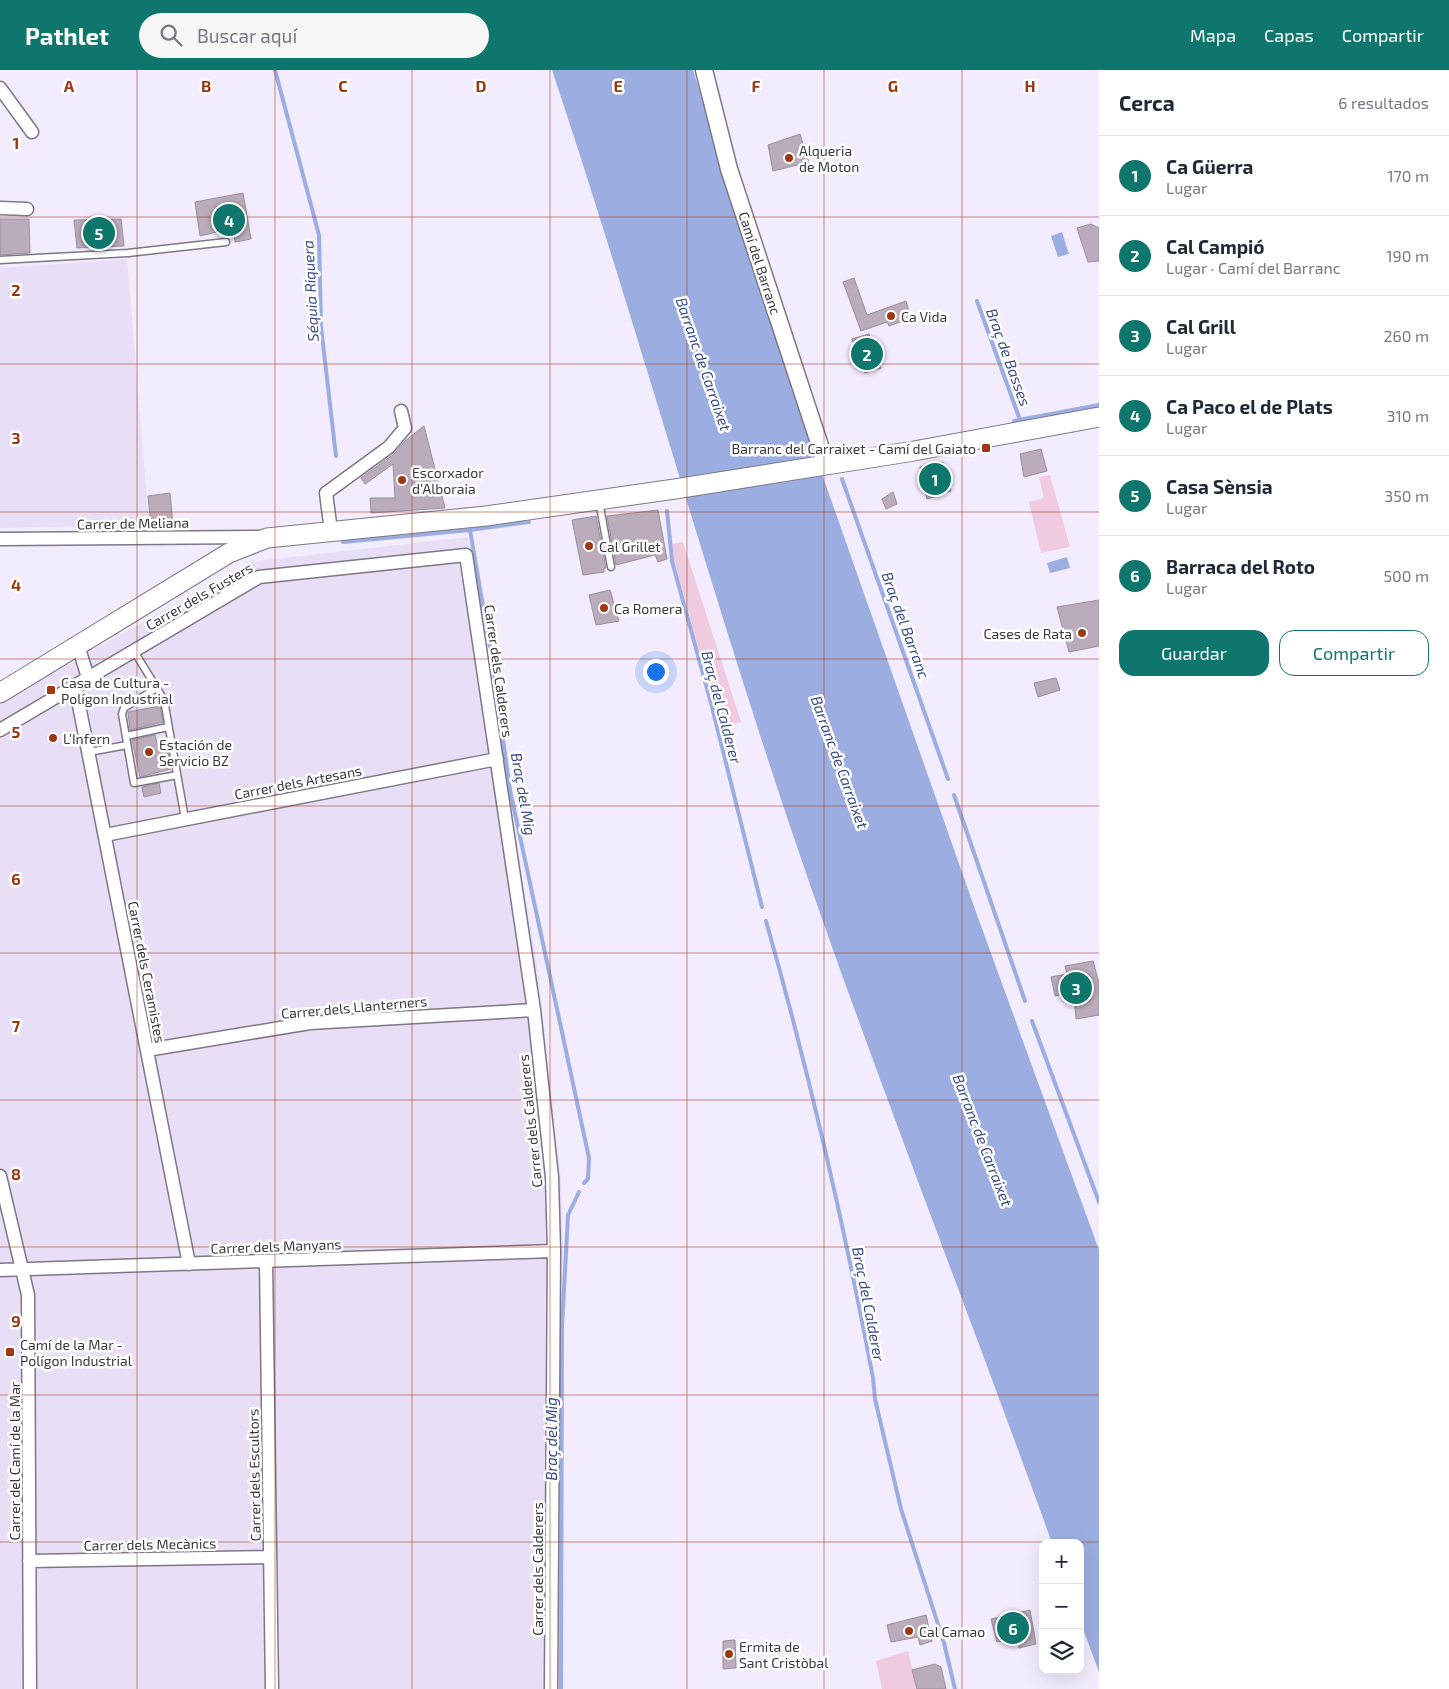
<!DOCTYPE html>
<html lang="es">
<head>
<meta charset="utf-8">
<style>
  :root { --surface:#fff; --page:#f6f6f7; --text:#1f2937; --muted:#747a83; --line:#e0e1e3; --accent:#0f766e }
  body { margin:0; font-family:"Exo 2",sans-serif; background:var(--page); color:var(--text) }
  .controls { position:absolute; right:15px; bottom:15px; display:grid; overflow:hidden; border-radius:10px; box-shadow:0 5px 20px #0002 }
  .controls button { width:45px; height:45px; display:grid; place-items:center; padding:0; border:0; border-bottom:1px solid var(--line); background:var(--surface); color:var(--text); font:25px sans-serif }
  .you { position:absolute; left:655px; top:601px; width:18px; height:18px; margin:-12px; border:4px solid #fff; border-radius:50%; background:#1a73e8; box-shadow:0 0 0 8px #1a73e833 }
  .badge { display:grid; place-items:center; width:32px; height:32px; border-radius:50%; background:var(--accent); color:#fff; font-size:16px; font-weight:700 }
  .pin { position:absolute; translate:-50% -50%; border:2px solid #fff; box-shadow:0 1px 5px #0006 }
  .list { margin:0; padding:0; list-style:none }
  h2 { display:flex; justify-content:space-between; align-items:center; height:65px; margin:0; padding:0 20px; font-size:21px }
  h2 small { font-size:16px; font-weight:400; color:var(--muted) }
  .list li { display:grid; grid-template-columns:32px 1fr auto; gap:15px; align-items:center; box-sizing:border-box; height:80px; padding:0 20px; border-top:1px solid var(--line) }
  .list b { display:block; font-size:19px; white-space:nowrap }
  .list p { margin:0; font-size:16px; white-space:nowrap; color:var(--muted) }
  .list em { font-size:16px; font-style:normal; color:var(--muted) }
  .actions { display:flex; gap:10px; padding:15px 20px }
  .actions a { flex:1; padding:11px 0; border:1px solid var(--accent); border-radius:15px; text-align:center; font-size:18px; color:var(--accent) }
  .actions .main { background:var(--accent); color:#fff }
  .icon { flex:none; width:28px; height:28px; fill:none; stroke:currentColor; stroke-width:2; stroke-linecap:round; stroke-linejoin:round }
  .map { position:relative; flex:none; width:1099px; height:1619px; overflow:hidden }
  header { display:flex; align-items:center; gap:30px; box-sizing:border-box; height:70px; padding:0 25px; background:var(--accent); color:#fff }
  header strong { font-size:24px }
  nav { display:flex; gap:28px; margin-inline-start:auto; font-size:18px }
  .search { width:350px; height:45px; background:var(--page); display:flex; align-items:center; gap:12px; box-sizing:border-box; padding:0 18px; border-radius:28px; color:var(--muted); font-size:19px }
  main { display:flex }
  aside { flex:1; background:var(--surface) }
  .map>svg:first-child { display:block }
  .built { fill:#e8def6 }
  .green { fill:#f0cbe0 }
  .water { fill:#9caee1 }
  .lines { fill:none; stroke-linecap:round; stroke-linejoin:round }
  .stream { stroke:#9caee1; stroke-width:4 }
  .building { fill:#baacba; stroke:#9c8f9d }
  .service-casing { stroke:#7e7787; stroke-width:9 }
  .minor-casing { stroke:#7e7787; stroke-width:15 }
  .tertiary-casing { stroke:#7e7787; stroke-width:19 }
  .secondary-casing { stroke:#7e7787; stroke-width:21 }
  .service { stroke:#fff; stroke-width:6 }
  .minor { stroke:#fff; stroke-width:12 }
  .tertiary { stroke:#fff; stroke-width:16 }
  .secondary { stroke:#fff; stroke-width:19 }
  .grid { fill:none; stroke:#9e3813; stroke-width:1; stroke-opacity:0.55 }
  .poi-dot { fill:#9e3813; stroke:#fff; stroke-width:2 }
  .labels { text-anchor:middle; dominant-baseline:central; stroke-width:5; stroke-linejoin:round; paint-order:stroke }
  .poi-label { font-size:14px; fill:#3b383f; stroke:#fff; text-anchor:start }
  .street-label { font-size:14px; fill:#3b383f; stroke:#fff }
  .water-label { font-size:15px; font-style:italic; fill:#374a89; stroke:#fff }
  .grid-label { font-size:16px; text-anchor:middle; font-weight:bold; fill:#9e3813; stroke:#fff; stroke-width:5; stroke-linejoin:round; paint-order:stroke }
</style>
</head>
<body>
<header>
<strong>Pathlet</strong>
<div class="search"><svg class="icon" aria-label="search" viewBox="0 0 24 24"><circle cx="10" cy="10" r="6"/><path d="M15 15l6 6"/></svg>Buscar aquí</div>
<nav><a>Mapa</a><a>Capas</a><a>Compartir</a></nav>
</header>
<main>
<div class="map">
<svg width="1099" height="1619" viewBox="0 0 1099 1619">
  <rect width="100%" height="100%" fill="#f3ebfe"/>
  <!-- built -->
  <path class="built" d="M 127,189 L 149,455 L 0,458 L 0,198 Z
    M 468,467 L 501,689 L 537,895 L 561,1109 L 563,1187 L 557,1619 L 0,1619 L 0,633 L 250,492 Z"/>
  <!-- green -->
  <path class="green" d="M 1050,405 L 1070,477 L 1041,483 L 1029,432 L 1044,428 L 1039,407 Z
    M 683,472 L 741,652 L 720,657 L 674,490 L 671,474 Z
    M 908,1581 L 917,1619 L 882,1619 L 876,1591 Z"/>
  <!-- water -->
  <path class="water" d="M 552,0 L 693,0 L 809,367 L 976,842 L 1099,1180 L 1099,1602 L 1080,1551 L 1080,1473 L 1052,1473 C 967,1237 875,1005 794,768 C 708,514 637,255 552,0 Z
    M 1062,162 L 1069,184 L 1058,187 L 1051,166 Z
    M 1067,487 L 1070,498 L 1050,503 L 1047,493 Z"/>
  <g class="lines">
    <!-- stream -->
    <path class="stream" d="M 275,0 L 319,165 L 321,257 L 336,386
      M 977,231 L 1020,350
      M 1014,351 L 1099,335
      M 842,409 L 948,709
      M 667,441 L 672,491 L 711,633 L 762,837
      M 470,460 L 529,452
      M 343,472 L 470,460 L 491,583 L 510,720 L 589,1088 L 588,1109 L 584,1113
      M 954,725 L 1025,931
      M 766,851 C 809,1002 844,1154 873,1308 L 875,1329 L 901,1439 L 944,1573 L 955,1619
      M 1032,951 L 1099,1132
      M 561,1619 L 562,1257 L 568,1145 L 579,1122"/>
  </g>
  <!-- building -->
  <path class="building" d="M 800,64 L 810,96 L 799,99 L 797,95 L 773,101 L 768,75 Z
    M 243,123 L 251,169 L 235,172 L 233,158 L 200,166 L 195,132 Z
    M 0,149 L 29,149 L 30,183 L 0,185 Z
    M 121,149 L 124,176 L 77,178 L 74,150 Z
    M 1091,154 L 1099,158 L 1099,191 L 1088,192 L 1077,158 Z
    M 854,208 L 867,245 L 906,231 L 911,248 L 889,256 L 887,252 L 861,261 L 843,212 Z
    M 869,264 L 881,298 L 865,303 L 852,269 Z
    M 424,356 L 445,438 L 371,443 L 370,428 L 395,428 L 393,394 L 365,414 L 361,408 L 394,384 L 405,371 Z
    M 1041,379 L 1047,401 L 1024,407 L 1020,384 Z
    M 943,392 L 951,421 L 927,429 L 920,397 Z
    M 893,422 L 897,434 L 886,439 L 882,429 Z
    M 170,423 L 173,455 L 151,457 L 148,426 Z
    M 658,440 L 667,489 L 658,492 L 655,485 L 616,495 L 607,446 Z
    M 596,446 L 606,498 L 604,498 L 604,502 L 583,505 L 572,450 Z
    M 610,520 L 619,551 L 596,555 L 589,525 Z
    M 1099,530 L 1099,576 L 1069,582 L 1057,537 Z
    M 1056,608 L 1060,620 L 1038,627 L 1034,613 Z
    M 160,636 L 163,652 L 130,660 L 128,642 Z
    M 155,665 L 158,678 L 167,677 L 171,699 L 140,707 L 132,670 Z
    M 159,713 L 161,723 L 144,727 L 142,717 Z
    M 1093,891 L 1099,913 L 1099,945 L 1076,949 L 1074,923 L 1055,926 L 1051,907 L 1067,904 L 1065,896 Z
    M 1030,1540 L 1036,1574 L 1019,1578 L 1017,1567 L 997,1572 L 991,1549 Z
    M 926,1545 L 932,1571 L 920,1575 L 918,1567 L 891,1572 L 887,1555 Z
    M 735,1570 L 736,1598 L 723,1599 L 723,1571 Z
    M 935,1594 L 941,1597 L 946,1619 L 917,1619 L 912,1600 Z"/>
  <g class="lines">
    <!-- service casing -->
    <g class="service-casing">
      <path id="service" d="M 0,190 L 128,183 L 226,172
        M 599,431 L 611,497
        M 134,581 L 164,630 L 185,749
        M 157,618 L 124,638 L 122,644 L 134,713 L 177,705
        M 126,666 L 168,657
        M 89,682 L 127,675"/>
    </g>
    <!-- minor casing -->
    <g class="minor-casing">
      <path id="minor" d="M 0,18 L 32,62
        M 0,138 L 27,139
        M 331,461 L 326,423 L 389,377 L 405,358 L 401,341
        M 0,469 L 259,467
        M 78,575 L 88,608
        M 75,615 L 189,1194
        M 0,660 L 259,507 L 466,485 L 534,940 L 552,1107 L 554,1181 L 551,1619
        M 105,765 L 497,689
        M 147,980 L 310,953 L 534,940
        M 0,1106 L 28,1225 L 30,1619
        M 266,1191 L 272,1619
        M 0,1200 L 554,1181
        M 29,1491 L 270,1487"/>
    </g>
    <!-- tertiary casing -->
    <g class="tertiary-casing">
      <path id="tertiary" d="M 704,0 L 729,99 L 826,394"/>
    </g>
    <!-- secondary casing -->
    <g class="secondary-casing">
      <path id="secondary" d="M 0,623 L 229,483 L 267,468 L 486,446 L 675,419 L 914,381 L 1099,347"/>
    </g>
    <!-- service -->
    <use href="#service" class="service"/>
    <!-- minor -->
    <use href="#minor" class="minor"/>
    <!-- tertiary -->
    <use href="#tertiary" class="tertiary"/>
    <!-- secondary -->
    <use href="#secondary" class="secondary"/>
  </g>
  <!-- grid -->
  <path class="grid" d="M 137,0 L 137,1619M 275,0 L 275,1619M 412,0 L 412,1619M 550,0 L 550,1619M 687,0 L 687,1619M 824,0 L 824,1619M 962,0 L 962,1619M 0,147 L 1099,147M 0,294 L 1099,294M 0,442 L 1099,442M 0,589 L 1099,589M 0,736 L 1099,736M 0,883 L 1099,883M 0,1030 L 1099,1030M 0,1177 L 1099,1177M 0,1325 L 1099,1325M 0,1472 L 1099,1472"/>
  <!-- markers -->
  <g class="poi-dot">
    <circle cx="789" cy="88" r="5"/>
    <circle cx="891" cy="246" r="5"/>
    <rect x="981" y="373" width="10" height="10" rx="2.5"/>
    <circle cx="402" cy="410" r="5"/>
    <circle cx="589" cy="476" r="5"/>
    <circle cx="604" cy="538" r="5"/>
    <circle cx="1082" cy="563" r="5"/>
    <rect x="46" y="615" width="10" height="10" rx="2.5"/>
    <circle cx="53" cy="668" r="5"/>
    <circle cx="149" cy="682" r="5"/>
    <rect x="5" y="1277" width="10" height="10" rx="2.5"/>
    <circle cx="909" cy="1561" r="5"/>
    <circle cx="729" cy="1584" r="5"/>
  </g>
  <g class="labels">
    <!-- poi labels -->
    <g class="poi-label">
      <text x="799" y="80">Alqueria<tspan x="799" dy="16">de Moton</tspan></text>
      <text x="901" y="246">Ca Vida</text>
      <text x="976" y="378" text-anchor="end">Barranc del Carraixet - Camí del Gaiato</text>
      <text x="412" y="402">Escorxador<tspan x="412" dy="16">d'Alboraia</tspan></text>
      <text x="599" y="476">Cal Grillet</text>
      <text x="614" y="538">Ca Romera</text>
      <text x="1072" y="563" text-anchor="end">Cases de Rata</text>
      <text x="61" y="612">Casa de Cultura -<tspan x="61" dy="16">Polígon Industrial</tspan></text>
      <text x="63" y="668">L'Infern</text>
      <text x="159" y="674">Estación de<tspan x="159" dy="16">Servicio BZ</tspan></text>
      <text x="20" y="1274">Camí de la Mar -<tspan x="20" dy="16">Polígon Industrial</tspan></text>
      <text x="919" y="1561">Cal Camao</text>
      <text x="739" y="1576">Ermita de<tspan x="739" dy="16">Sant Cristòbal</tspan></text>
    </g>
    <!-- street labels -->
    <g class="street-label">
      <text transform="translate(760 193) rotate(72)">Camí del Barranc</text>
      <text transform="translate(133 453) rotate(-1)">Carrer de Meliana</text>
      <text transform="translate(199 526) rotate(-30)">Carrer dels Fusters</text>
      <text transform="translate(499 601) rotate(82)">Carrer dels Calderers</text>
      <text transform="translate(298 712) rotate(-11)">Carrer dels Artesans</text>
      <text transform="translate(147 902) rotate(79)">Carrer dels Ceramistes</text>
      <text transform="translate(354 937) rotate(-5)">Carrer dels Llanterners</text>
      <text transform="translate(530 1051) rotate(-96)">Carrer dels Calderers</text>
      <text transform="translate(276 1176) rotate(-2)">Carrer dels Manyans</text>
      <text transform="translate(14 1391) rotate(-90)">Carrer del Camí de la Mar</text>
      <text transform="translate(254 1405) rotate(-91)">Carrer dels Escultors</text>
      <text transform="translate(150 1474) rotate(-1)">Carrer dels Mecànics</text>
      <text transform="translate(537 1499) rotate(-90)">Carrer dels Calderers</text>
    </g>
    <!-- water labels -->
    <g class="water-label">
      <text transform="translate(310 221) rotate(-93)">Séquia Riquera</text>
      <text transform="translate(1009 287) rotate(70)">Braç de Basses</text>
      <text transform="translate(704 294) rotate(71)">Barranc de Carraixet</text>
      <text transform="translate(906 555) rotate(70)">Braç del Barranc</text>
      <text transform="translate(722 637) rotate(75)">Braç del Calderer</text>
      <text transform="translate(840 692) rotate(70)">Barranc de Carraixet</text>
      <text transform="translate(524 724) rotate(80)">Braç del Mig</text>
      <text transform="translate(983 1070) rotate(69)">Barranc de Carraixet</text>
      <text transform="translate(869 1234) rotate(79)">Braç del Calderer</text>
      <text transform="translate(551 1369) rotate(-90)">Braç del Mig</text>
    </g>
  </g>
  <g class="grid-label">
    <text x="69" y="22">A</text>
    <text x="206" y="22">B</text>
    <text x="343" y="22">C</text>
    <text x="481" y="22">D</text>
    <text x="618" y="22">E</text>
    <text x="756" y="22">F</text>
    <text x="893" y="22">G</text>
    <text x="1030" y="22">H</text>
    <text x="16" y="79">1</text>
    <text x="16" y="226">2</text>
    <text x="16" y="374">3</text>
    <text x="16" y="521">4</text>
    <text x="16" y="668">5</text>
    <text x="16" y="815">6</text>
    <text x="16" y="962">7</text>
    <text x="16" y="1110">8</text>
    <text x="16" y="1257">9</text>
  </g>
</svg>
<div class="controls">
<button>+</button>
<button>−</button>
<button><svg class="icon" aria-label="layers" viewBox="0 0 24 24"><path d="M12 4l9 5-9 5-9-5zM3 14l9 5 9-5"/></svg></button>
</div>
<div class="you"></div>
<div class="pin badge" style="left:935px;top:409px">1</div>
<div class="pin badge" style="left:867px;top:284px">2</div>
<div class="pin badge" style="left:1076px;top:918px">3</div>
<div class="pin badge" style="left:229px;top:150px">4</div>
<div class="pin badge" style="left:99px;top:163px">5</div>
<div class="pin badge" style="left:1013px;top:1558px">6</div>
</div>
<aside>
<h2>Cerca<small>6 resultados</small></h2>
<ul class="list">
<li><span class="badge">1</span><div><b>Ca Güerra</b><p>Lugar</p></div><em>170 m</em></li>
<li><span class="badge">2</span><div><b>Cal Campió</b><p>Lugar · Camí del Barranc</p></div><em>190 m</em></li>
<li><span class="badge">3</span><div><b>Cal Grill</b><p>Lugar</p></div><em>260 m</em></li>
<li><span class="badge">4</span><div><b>Ca Paco el de Plats</b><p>Lugar</p></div><em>310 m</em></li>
<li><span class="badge">5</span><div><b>Casa Sènsia</b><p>Lugar</p></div><em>350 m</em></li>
<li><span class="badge">6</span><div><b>Barraca del Roto</b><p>Lugar</p></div><em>500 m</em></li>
</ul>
<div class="actions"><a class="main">Guardar</a><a>Compartir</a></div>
</aside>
</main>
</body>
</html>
